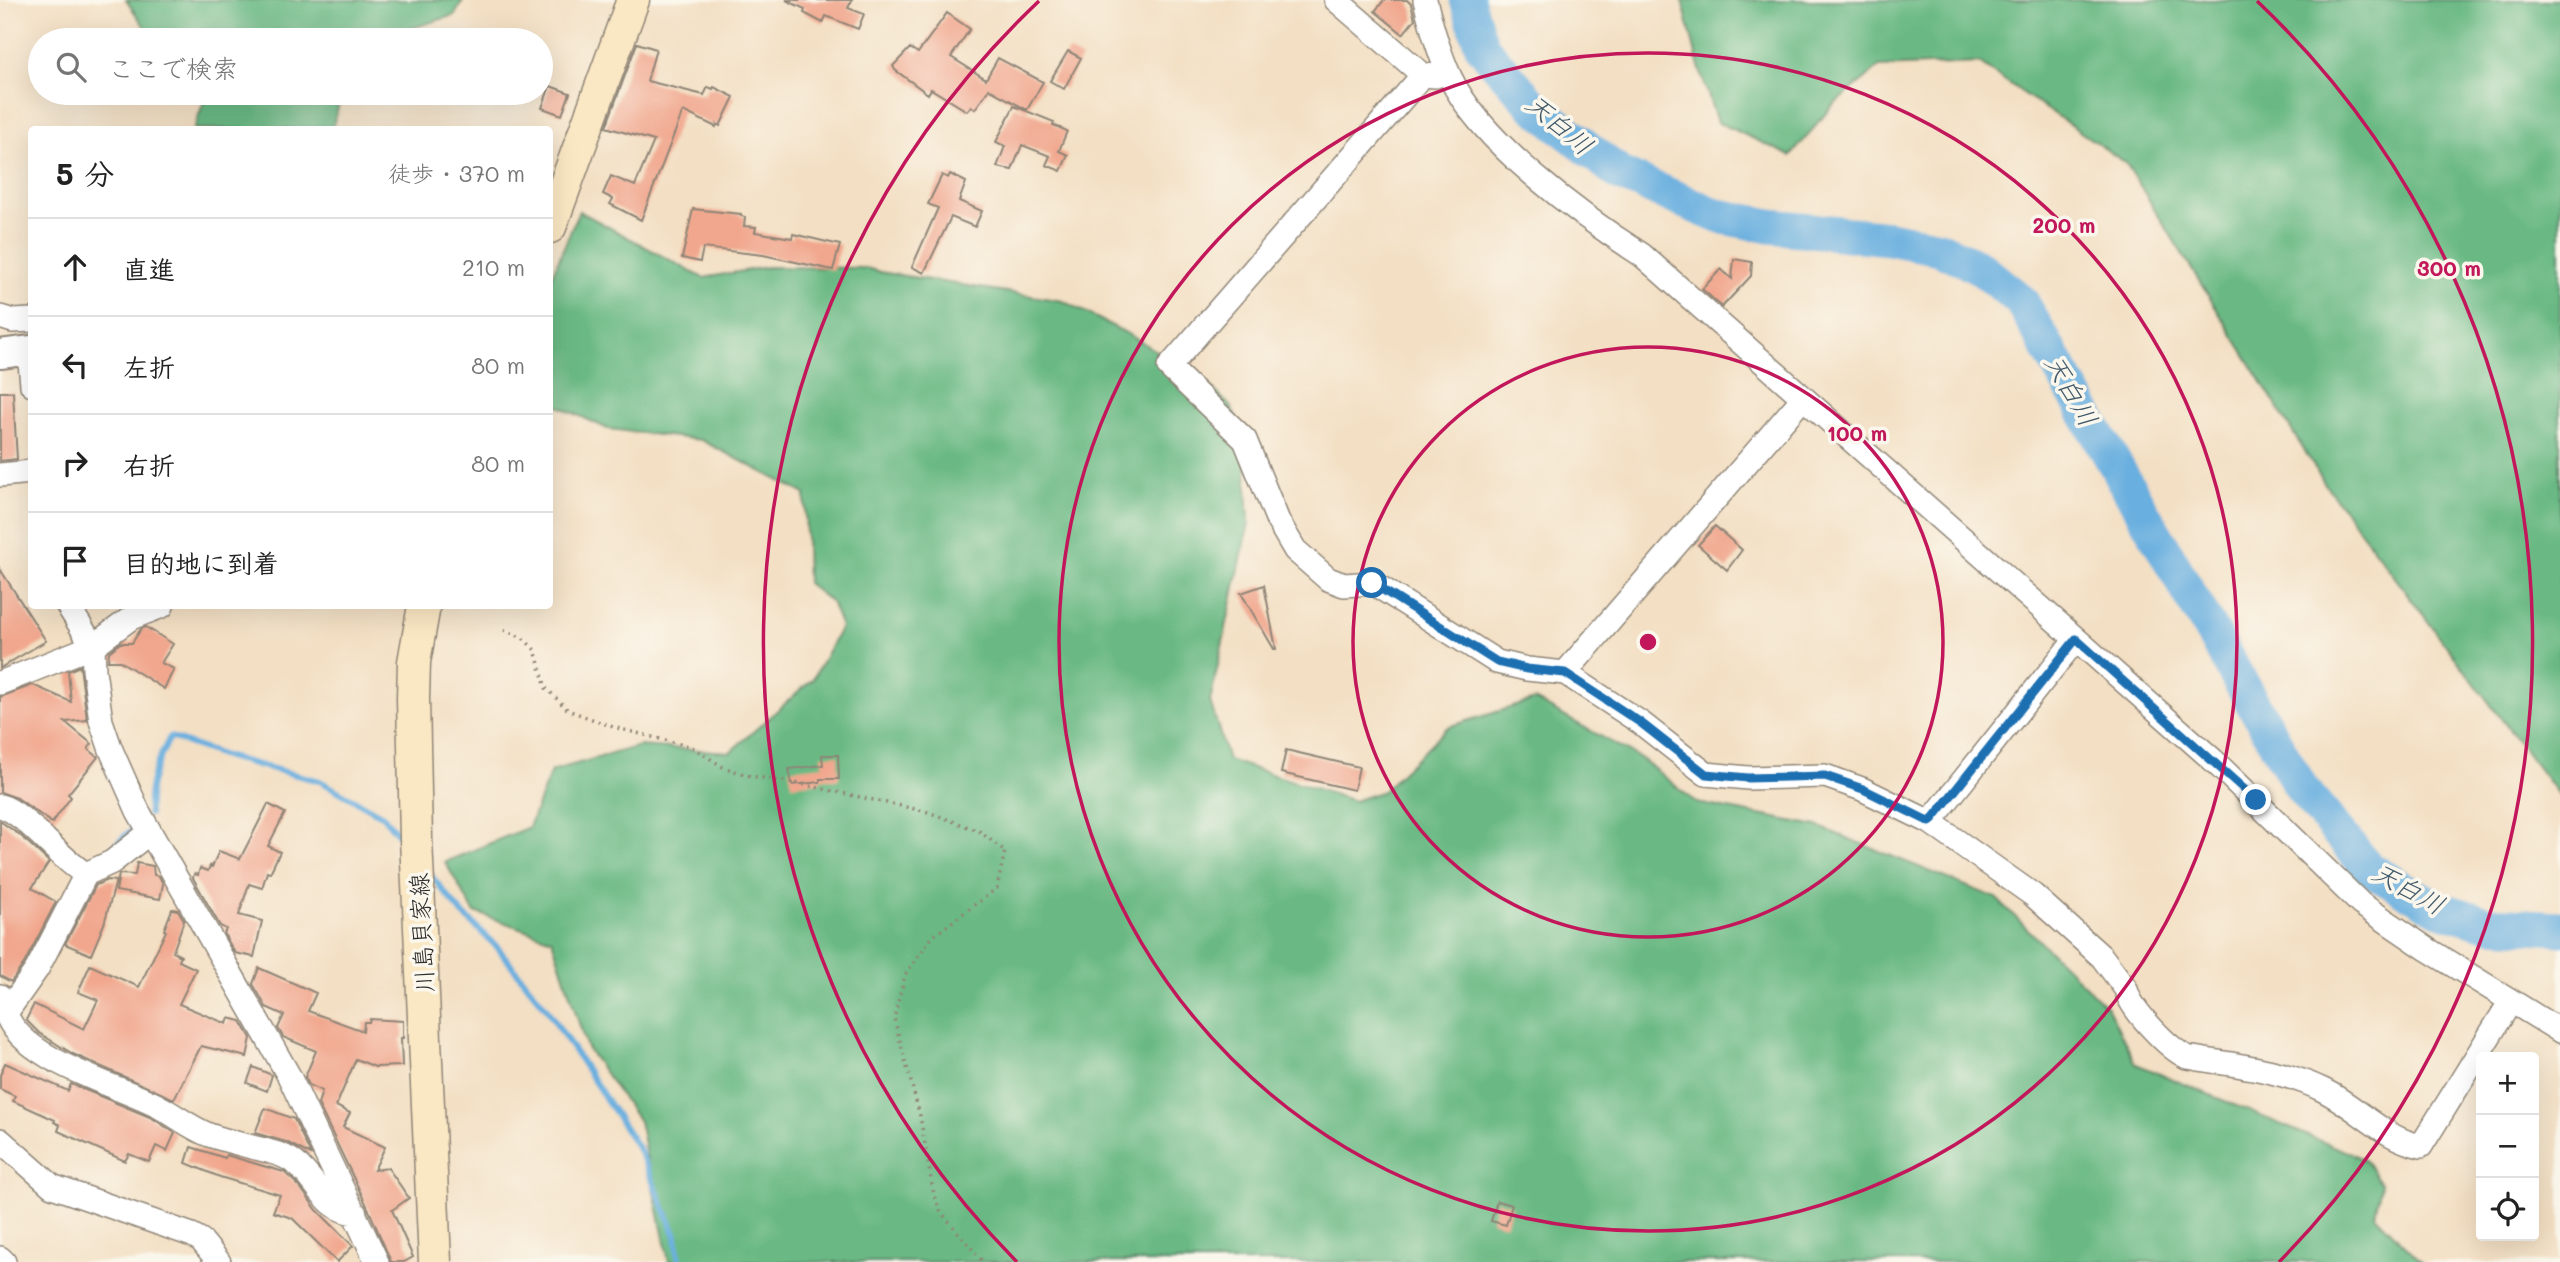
<!DOCTYPE html>
<html lang="ja">
<head>
<meta charset="utf-8">
<style>
  :root { --surface:#fff; --page:#f6f6f6; --text:#222; --muted:#767676; --line:#e0e0e0 }
  body { margin:0; font-family:Mali,"Klee One",sans-serif; background:var(--page); color:var(--text) }
  .controls { position:absolute; right:21px; bottom:21px; display:grid; overflow:hidden; border-radius:7px; box-shadow:0 7px 28px #0002 }
  .controls button { width:63px; height:63px; display:grid; place-items:center; padding:0; border:0; border-bottom:2px solid var(--line); background:var(--surface); color:var(--text); font:35px sans-serif }
  .stop { position:absolute; width:21px; height:21px; margin:-16px; border:5px solid #1f6fb2; border-radius:50%; background:#fff }
  .stop.end { background:#1f6fb2; border-color:#fff; box-shadow:0 2px 7px #0008 }
  .list { margin:0; padding:0; list-style:none }
  h2 { display:flex; justify-content:space-between; align-items:center; height:91px; margin:0; padding:0 28px; font-size:30px }
  h2 small { font-size:23px; font-weight:400; color:var(--muted) }
  .list li { display:grid; grid-template-columns:46px 1fr auto; gap:21px; align-items:center; box-sizing:border-box; height:98px; padding:0 28px; border-top:2px solid var(--line) }
  .list b { display:block; font-size:26px; white-space:nowrap }
  .list em { font-size:23px; font-style:normal; color:var(--muted) }
  .icon { flex:none; width:38px; height:38px; fill:none; stroke:currentColor; stroke-width:2; stroke-linecap:round; stroke-linejoin:round }
  .map { position:relative; flex:none; width:2560px; height:1262px; overflow:hidden }
  .search { position:absolute; background:var(--surface); box-shadow:0 7px 28px #0002; left:28px; top:28px; width:525px; height:77px; display:flex; align-items:center; gap:18px; box-sizing:border-box; padding:0 24px; border-radius:38px; color:var(--muted); font-size:26px }
  .panel { position:absolute; background:var(--surface); box-shadow:0 7px 28px #0002; left:28px; top:126px; width:525px; height:483px; border-radius:7px }
  .map>svg:first-child { display:block }
  .forest { fill:#6bb984; stroke:#4b7258; stroke-width:2 }
  .lines { fill:none; stroke-linecap:round; stroke-linejoin:round }
  .stream { stroke:#69afdf; stroke-width:6 }
  .river { stroke:#69afdf; stroke-width:35 }
  .building { fill:#f1a78e }
  .minor-casing { stroke:#8f8577; stroke-width:26 }
  .tertiary-casing { stroke:#8f8577; stroke-width:32 }
  .secondary-casing { stroke:#8f8577; stroke-width:35 }
  .path { stroke:#8f8577; stroke-width:3.5; stroke-dasharray:2 5; stroke-linecap:butt }
  .minor { stroke:#fff; stroke-width:23 }
  .tertiary { stroke:#fff; stroke-width:28 }
  .secondary { stroke:#fae7c3; stroke-width:32 }
  .route { stroke:#1f6fb2; stroke-width:9 }
  .ring { fill:none; stroke:#c2185b; stroke-width:3.5 }
  .labels { text-anchor:middle; dominant-baseline:central; stroke-width:7; stroke-linejoin:round; paint-order:stroke }
  .street-label { font-size:24px; fill:#2b2b2b; stroke:#fbf7ec }
  .water-label { font-size:26px; font-style:italic; fill:#41596a; stroke:#fbf7ec }
  .centre { fill:#c2185b; stroke:#fbf7ec; stroke-width:3.5 }
  .ring-label { font-size:21px; text-anchor:middle; font-weight:bold; fill:#c2185b; stroke:#fbf7ec; stroke-width:7; stroke-linejoin:round; paint-order:stroke }
</style>
</head>
<body>
<div class="map">
<svg width="2560" height="1262" viewBox="0 0 2560 1262">
  <rect width="100%" height="100%" fill="#fbf7ec"/>
  <filter id="ink" filterUnits="userSpaceOnUse"><feTurbulence type="fractalNoise" baseFrequency=".0143" numOctaves="2"/><feDisplacementMap in="SourceGraphic" scale="14" xChannelSelector="R" yChannelSelector="G"/><feConvolveMatrix kernelMatrix="1 2 1 2 8 2 1 2 1" color-interpolation-filters="sRGB"/></filter>
  <filter id="wash" filterUnits="userSpaceOnUse"><feTurbulence type="fractalNoise" baseFrequency=".00686" numOctaves="4" result="noise"/><feDisplacementMap in="SourceGraphic" scale="28" xChannelSelector="R" yChannelSelector="G"/><feGaussianBlur stdDeviation="1.57" result="paint"/><feColorMatrix in="noise" values="0 0 0 0 0 0 0 0 0 0 0 0 0 0 0 0 0 1.4 0 .05"/><feComposite in="paint" operator="in"/></filter>
  <g filter="url(#wash)">
    <rect width="100%" height="100%" fill="#f3dfc3"/>
    <!-- forest -->
    <path class="forest" d="M 126,0 L 463,0 L 455,15 L 373,40 L 203,40 L 201,34 L 154,40 Z
      M 1682,0 L 2560,0 L 2560,797 L 2325,484 L 2126,163 L 1979,63 L 1879,67 L 1831,107 L 1791,156 L 1717,122 L 1700,70 Z
      M 207,93 L 342,93 L 332,129 L 194,129 Z
      M 579,211 L 703,278 L 766,267 L 866,268 L 880,272 L 1063,301 L 1124,332 L 1183,366 L 1209,385 L 1231,407 L 1244,435 L 1249,523 L 1210,701 L 1228,760 L 1354,801 L 1383,791 L 1448,727 L 1535,700 L 1642,759 L 1697,803 L 1817,826 L 1996,898 L 2108,1008 L 2136,1064 L 2364,1159 L 2381,1184 L 2375,1215 L 2422,1262 L 669,1262 L 639,1121 L 587,1048 L 552,939 L 474,912 L 445,862 L 529,827 L 551,771 L 639,746 L 730,752 L 813,679 L 841,627 L 831,602 L 807,583 L 805,494 L 701,440 L 608,429 L 550,402 L 550,280 Z"/>
    <g class="lines">
      <!-- stream -->
      <path class="stream" d="M 149,814 C 147,782 156,765 170,737 L 227,757 L 320,781 L 383,816 L 406,844
        M 113,847 L 139,823
        M 430,874 L 458,909 L 497,947 L 546,1008 L 640,1151 L 676,1236 L 679,1262"/>
      <!-- river -->
      <path class="river" d="M 1467,0 L 1482,47 L 1533,105 L 1620,174 L 1718,216 L 1770,226 L 1889,238 L 1939,248 L 1979,267 L 2021,301 L 2302,789 L 2369,869 L 2439,909 L 2490,924 L 2560,928"/>
    </g>
    <g id="blocks">
      <!-- building -->
      <path class="building" d="M 786,0 L 852,0 L 848,8 L 864,14 L 858,29 L 826,16 L 823,23 L 804,13 L 805,9 Z
        M 1384,0 L 1407,0 L 1411,4 L 1415,19 L 1403,34 L 1375,11 Z
        M 947,13 L 970,29 L 951,57 L 986,79 L 998,58 L 1043,82 L 1027,110 L 989,89 L 975,109 L 971,106 L 967,111 L 931,89 L 928,94 L 895,70 L 893,66 L 910,48 L 918,53 Z
        M 637,43 L 656,49 L 647,81 L 704,95 L 708,87 L 713,89 L 714,87 L 734,97 L 720,126 L 717,124 L 716,127 L 683,111 L 641,220 L 610,204 L 613,199 L 603,194 L 611,176 L 635,186 L 654,141 L 606,127 Z
        M 1068,51 L 1081,58 L 1064,89 L 1050,81 Z
        M 550,86 L 570,93 L 562,115 L 542,108 Z
        M 1014,106 L 1054,122 L 1053,125 L 1067,131 L 1059,151 L 1068,155 L 1061,171 L 1046,165 L 1050,156 L 1022,145 L 1012,170 L 997,167 L 1005,146 L 996,142 Z
        M 950,174 L 966,182 L 959,201 L 982,211 L 975,227 L 951,217 L 924,273 L 912,267 L 938,208 L 928,204 L 942,175 L 948,178 Z
        M 693,209 L 741,214 L 741,216 L 745,217 L 744,226 L 756,227 L 755,232 L 792,238 L 793,234 L 840,245 L 833,270 L 763,255 L 703,248 L 700,262 L 682,258 Z
        M 1734,259 L 1752,262 L 1751,276 L 1722,307 L 1702,289 L 1721,269 L 1732,279 Z
        M 0,392 L 13,392 L 17,459 L 0,461 Z
        M 1715,526 L 1742,550 L 1727,570 L 1698,545 Z
        M 0,569 L 46,641 L 0,668 Z
        M 1264,585 L 1276,649 L 1274,649 L 1241,593 Z
        M 146,627 L 173,644 L 161,663 L 174,669 L 164,689 L 120,661 L 108,661 L 109,652 L 120,643 L 132,643 L 141,629 Z
        M 80,666 L 87,720 L 65,722 L 92,744 L 88,749 L 98,757 L 68,794 L 71,797 L 52,823 L 17,798 L 0,792 L 0,697 L 33,685 L 71,702 L 68,671 Z
        M 1286,750 L 1359,767 L 1354,790 L 1281,773 Z
        M 822,755 L 838,755 L 839,779 L 820,779 L 820,782 L 792,785 L 789,769 L 823,765 Z
        M 268,804 L 285,813 L 268,846 L 280,852 L 270,873 L 267,872 L 262,888 L 249,884 L 239,915 L 262,921 L 254,957 L 235,953 L 224,934 L 226,929 L 220,926 L 193,878 L 194,874 L 198,875 L 200,868 L 208,871 L 210,866 L 212,867 L 219,851 L 240,859 Z
        M 0,821 L 21,836 L 49,862 L 32,888 L 56,902 L 25,962 L 11,982 L 0,976 Z
        M 137,863 L 153,866 L 154,875 L 159,876 L 163,884 L 160,899 L 116,891 L 119,874 L 135,875 Z
        M 107,880 L 116,881 L 104,924 L 91,955 L 65,944 L 96,885 Z
        M 172,909 L 178,910 L 184,920 L 173,952 L 181,956 L 179,961 L 196,969 L 179,1004 L 227,1024 L 229,1018 L 241,1021 L 251,1038 L 247,1057 L 201,1046 L 174,1099 L 73,1054 L 39,1033 L 26,1020 L 34,1004 L 84,1029 L 98,1000 L 78,992 L 90,965 L 139,987 L 166,931 L 164,930 Z
        M 259,968 L 316,993 L 308,1011 L 363,1031 L 364,1022 L 369,1022 L 370,1019 L 403,1021 L 403,1038 L 401,1038 L 402,1066 L 375,1067 L 356,1059 L 336,1106 L 350,1113 L 343,1127 L 385,1147 L 374,1170 L 388,1168 L 409,1198 L 392,1210 L 413,1257 L 404,1262 L 391,1262 L 368,1208 L 318,1104 L 322,1091 L 309,1085 L 305,1077 L 316,1051 L 283,1037 L 278,1028 L 284,1015 L 266,1007 L 253,984 Z
        M 5,1063 L 68,1091 L 71,1084 L 152,1118 L 175,1133 L 167,1151 L 156,1146 L 149,1162 L 129,1154 L 125,1161 L 58,1131 L 60,1125 L 54,1122 L 55,1120 L 13,1101 L 15,1096 L 0,1089 L 0,1075 Z
        M 253,1067 L 272,1075 L 267,1091 L 247,1083 Z
        M 265,1108 L 294,1119 L 311,1155 L 286,1142 L 255,1133 Z
        M 191,1147 L 225,1158 L 226,1155 L 284,1172 L 299,1186 L 317,1210 L 353,1246 L 337,1262 L 292,1218 L 273,1212 L 280,1195 L 220,1177 L 186,1163 Z
        M 1497,1201 L 1512,1205 L 1506,1225 L 1491,1221 Z"/>
    </g>
  </g>
  <g filter="url(#ink)">
    <use href="#blocks" fill-opacity="0" stroke="#8f8577" stroke-width="2"/>
    <g class="lines">
      <!-- minor casing -->
      <g class="minor-casing">
        <path id="minor" d="M 1336,0 L 1423,75 L 1436,76
          M 1425,0 C 1431,25 1439,53 1450,77 C 1481,143 1581,216 1642,255 L 2213,760 L 2361,904 L 2427,949 L 2560,1031
          M 1423,75 L 1169,367 L 1245,440 L 1278,521 L 1295,550 L 1328,579 L 1344,585 L 1372,583 L 1381,588 L 1497,662 L 1527,669 L 1565,673 L 1641,723 L 1706,774 L 1748,778 L 1825,776 L 1862,789 L 1930,822 L 2033,895 L 2102,957 L 2126,989 C 2130,1009 2169,1049 2187,1057 C 2233,1065 2281,1069 2323,1090 C 2358,1107 2383,1139 2421,1146 L 2511,1001
          M 0,317 L 13,321 L 32,320
          M 29,351 L 32,385
          M 0,475 L 32,472
          M 68,606 L 93,646 L 94,670 L 101,721 L 111,750 L 138,811 L 289,1076 L 377,1262
          M 1565,673 L 1803,398
          M 0,683 L 93,646 L 131,618 L 162,606
          M 0,806 C 25,812 59,859 86,874 L 112,862 L 149,833
          M 1930,822 L 2076,639
          M 0,996 L 6,1013 L 37,969 L 86,874
          M 6,1013 C 20,1059 117,1085 158,1106 C 175,1115 191,1128 209,1135 C 229,1142 250,1146 271,1152 C 279,1154 289,1158 295,1163 C 317,1179 325,1211 355,1213
          M 0,1140 L 52,1186 L 192,1235 L 201,1240 L 219,1262
          M 0,1258 L 4,1262"/>
      </g>
      <!-- tertiary casing -->
      <g class="tertiary-casing">
        <path id="tertiary" d="M 0,354 L 32,350"/>
      </g>
      <!-- secondary casing -->
      <g class="secondary-casing">
        <path id="secondary" d="M 550,227 L 633,0
          M 424,606 L 414,662 L 413,698 L 416,839 L 435,1262"/>
      </g>
      <!-- path -->
      <path class="path" d="M 504,630 L 523,638 L 535,650 L 546,688 L 568,710 L 613,727 L 692,747 L 723,767 L 750,776 L 792,782 L 928,812 L 979,831 L 1005,851 L 997,888 L 932,937 L 905,975 L 894,1018 L 920,1116 L 934,1196 L 941,1212 L 983,1262"/>
      <!-- minor -->
      <use href="#minor" class="minor"/>
      <!-- tertiary -->
      <use href="#tertiary" class="tertiary"/>
      <!-- secondary -->
      <use href="#secondary" class="secondary"/>
    </g>
  </g>
  <g class="lines" filter="url(#ink)">
    <!-- route -->
    <path class="route" d="M 1372,583 L 1497,662 L 1527,669 L 1565,673 L 1641,723 L 1706,774 L 1748,778 L 1825,776 L 1863,789 L 1930,822 L 2076,639 L 2256,800"/>
  </g>
  <!-- distance rings -->
  <g class="ring">
    <circle cx="1648" cy="642" r="295"/>
    <circle cx="1648" cy="642" r="589"/>
    <path d="M1017 1262A884 884 0 0 1 1039 1M2257 1A884 884 0 0 1 2279 1262"/>
  </g>
  <g class="labels">
    <!-- street labels -->
    <g class="street-label">
      <text transform="translate(421 933) rotate(-93)">川島貝家線</text>
    </g>
    <!-- water labels -->
    <g class="water-label">
      <text transform="translate(1560 124) rotate(40)">天白川</text>
      <text transform="translate(2072 390) rotate(60)">天白川</text>
      <text transform="translate(2409 888) rotate(29)">天白川</text>
    </g>
  </g>
  <circle cx="1648" cy="642" r="10" class="centre"/>
  <g class="ring-label">
    <text x="2064" y="233">200 m</text>
    <text x="2449" y="276">300 m</text>
    <text x="1857" y="441">100 m</text>
  </g>
</svg>
<div class="controls">
<button>+</button>
<button>−</button>
<button><svg class="icon" aria-label="locate" viewBox="0 0 24 24"><circle cx="12" cy="12" r="6"/><path d="M12 2v4M12 18v4M2 12h4M18 12h4"/></svg></button>
</div>
<div class="stop" style="left:1372px;top:583px"></div>
<div class="stop end" style="left:2256px;top:800px"></div>
<div class="search"><svg class="icon" aria-label="search" viewBox="0 0 24 24"><circle cx="10" cy="10" r="6"/><path d="M15 15l6 6"/></svg>ここで検索</div>
<section class="panel">
<h2>5 分<small>徒歩 · 370 m</small></h2>
<ul class="list">
<li><svg class="icon" aria-label="ahead" viewBox="0 0 24 24"><path d="M12 20V5M6 11l6-6 6 6"/></svg><div><b>直進</b></div><em>210 m</em></li>
<li><svg class="icon" aria-label="left" viewBox="0 0 24 24"><path d="M17 20v-9H6M10 6l-5 5 5 5"/></svg><div><b>左折</b></div><em>80 m</em></li>
<li><svg class="icon" aria-label="right" viewBox="0 0 24 24"><path d="M7 20v-9h11M14 6l5 5-5 5"/></svg><div><b>右折</b></div><em>80 m</em></li>
<li><svg class="icon" aria-label="arrive" viewBox="0 0 24 24"><path d="M6 21V4h12l-3 4 3 4H6"/></svg><div><b>目的地に到着</b></div></li>
</ul>
</section>
</div>
</body>
</html>
